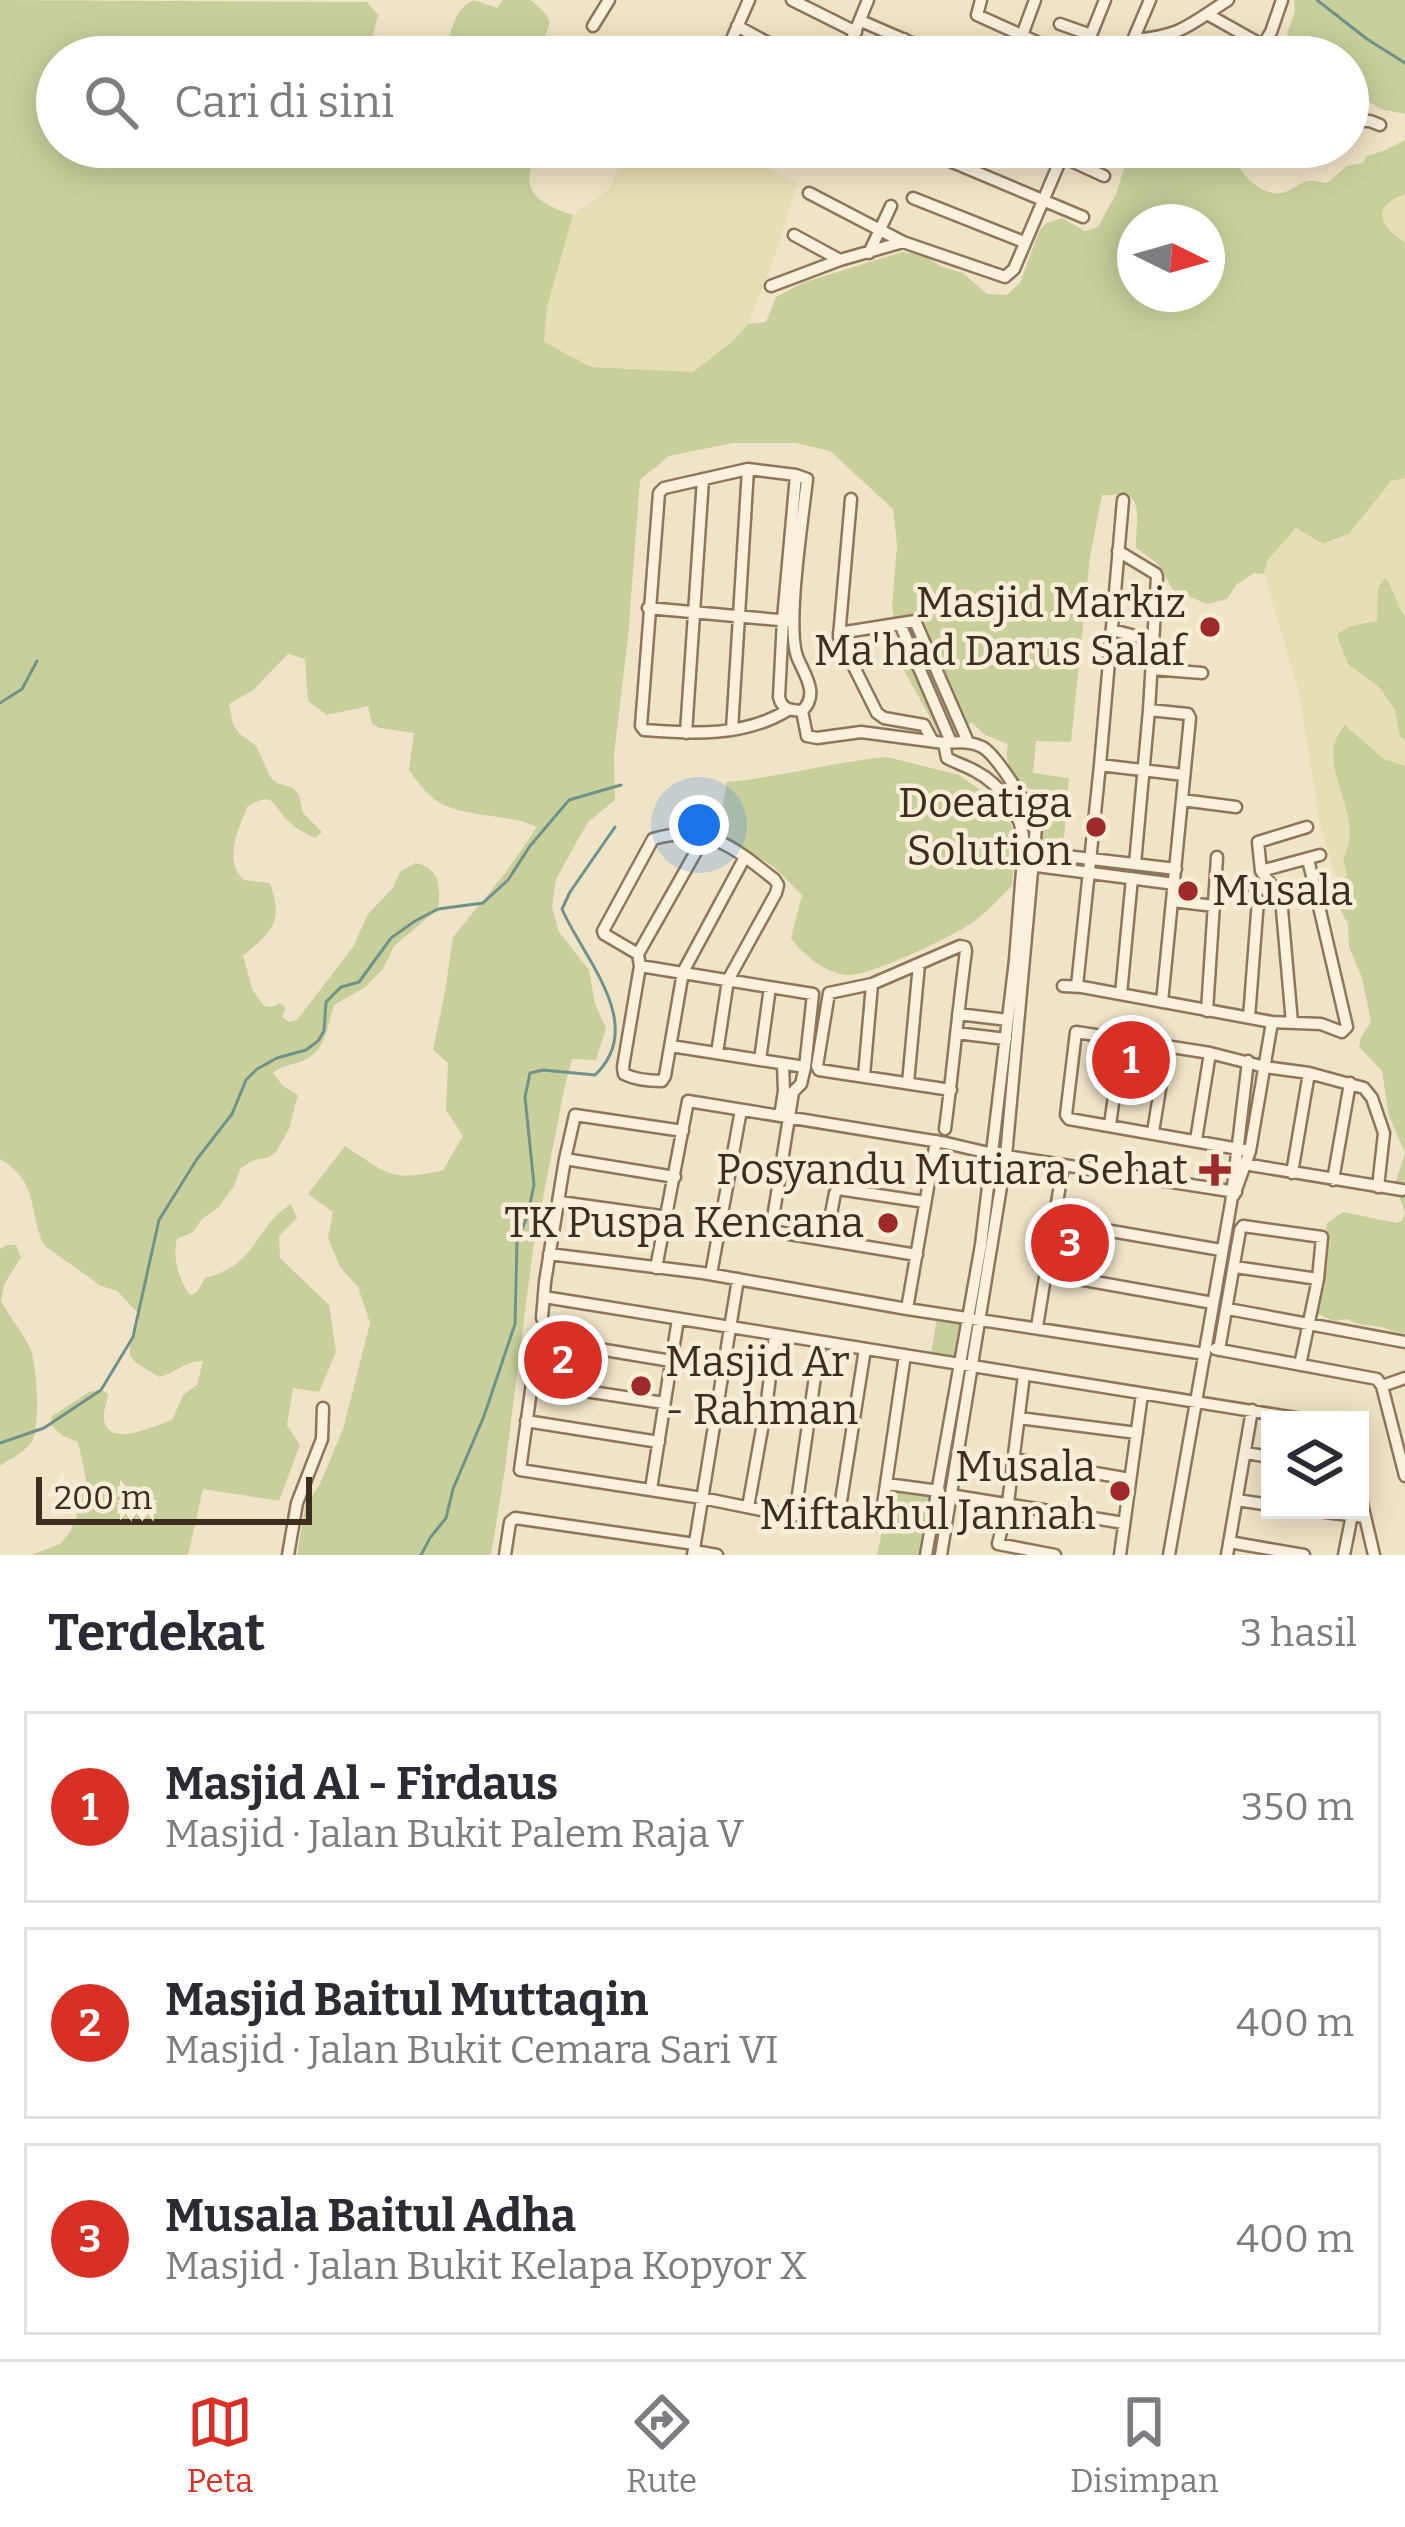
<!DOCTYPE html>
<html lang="id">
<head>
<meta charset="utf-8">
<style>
  :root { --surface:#fff; --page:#f7f7f7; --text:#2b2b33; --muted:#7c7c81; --line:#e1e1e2; --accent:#d93025 }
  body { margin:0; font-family:Bitter,serif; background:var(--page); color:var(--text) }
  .controls { position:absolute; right:36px; bottom:36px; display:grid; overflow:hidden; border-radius:0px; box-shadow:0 6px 30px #0003 }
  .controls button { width:108px; height:108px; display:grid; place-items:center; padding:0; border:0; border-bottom:3px solid var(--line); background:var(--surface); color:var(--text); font:60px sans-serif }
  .compass { position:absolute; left:1117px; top:204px; width:108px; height:108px; border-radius:50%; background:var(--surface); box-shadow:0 6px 30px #0003; rotate:95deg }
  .scale { position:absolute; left:36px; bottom:30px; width:276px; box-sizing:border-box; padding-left:12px; border:6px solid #3d2e20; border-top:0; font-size:33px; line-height:42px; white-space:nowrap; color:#3d2e20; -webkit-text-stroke:9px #f7eed8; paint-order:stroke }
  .you { position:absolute; left:699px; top:825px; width:42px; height:42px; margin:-30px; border:9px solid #fff; border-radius:50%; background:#1a73e8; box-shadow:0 0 0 18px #1a73e833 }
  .badge { display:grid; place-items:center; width:78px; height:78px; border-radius:50%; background:var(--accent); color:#fff; font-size:39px; font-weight:700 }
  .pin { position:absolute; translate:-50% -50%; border:6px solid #fff; box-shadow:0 3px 12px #0006 }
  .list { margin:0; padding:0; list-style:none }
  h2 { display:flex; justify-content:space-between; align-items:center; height:156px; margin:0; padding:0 48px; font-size:51px }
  h2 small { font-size:39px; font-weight:400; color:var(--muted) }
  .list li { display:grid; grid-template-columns:78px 1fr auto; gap:36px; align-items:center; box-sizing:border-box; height:192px; margin:0 24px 24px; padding:0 24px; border:3px solid var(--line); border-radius:0px }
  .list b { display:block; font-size:45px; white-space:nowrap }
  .list p { margin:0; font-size:39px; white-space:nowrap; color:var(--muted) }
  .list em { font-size:39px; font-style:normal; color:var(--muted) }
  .icon { flex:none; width:66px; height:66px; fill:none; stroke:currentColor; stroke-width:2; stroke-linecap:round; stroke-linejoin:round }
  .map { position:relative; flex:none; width:1405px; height:1555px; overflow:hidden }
  .search { position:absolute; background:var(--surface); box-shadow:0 6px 30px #0003; left:36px; right:36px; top:36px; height:132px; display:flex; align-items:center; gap:30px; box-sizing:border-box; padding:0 42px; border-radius:66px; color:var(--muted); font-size:45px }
  .sheet { height:804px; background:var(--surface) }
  nav { display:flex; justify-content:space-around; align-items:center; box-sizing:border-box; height:168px; border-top:3px solid var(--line); background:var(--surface); font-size:33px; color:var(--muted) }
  nav a { display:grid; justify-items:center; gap:6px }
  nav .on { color:var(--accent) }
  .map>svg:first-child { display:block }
  .farmland { fill:#e6deb5 }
  .green { fill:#c9cf9b; fill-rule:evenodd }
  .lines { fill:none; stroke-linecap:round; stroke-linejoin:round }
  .stream { stroke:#6f938a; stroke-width:3 }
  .street-casing { stroke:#8d765c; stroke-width:15 }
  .street { stroke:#faf1dc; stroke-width:10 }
  .poi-dot { fill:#9e2a2b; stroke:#f7eed8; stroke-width:4.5 }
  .labels { text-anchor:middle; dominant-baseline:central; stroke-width:9; stroke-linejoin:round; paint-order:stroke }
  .poi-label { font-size:42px; fill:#3d2e20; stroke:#f7eed8; text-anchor:end }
</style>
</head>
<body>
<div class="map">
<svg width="1405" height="1555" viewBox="0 0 1405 1555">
  <rect width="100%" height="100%" fill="#f0e4c8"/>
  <!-- farmland -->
  <path class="farmland" d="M 628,147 L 728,147 L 797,183 L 778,248 L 748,324 L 733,341 L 693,372 L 591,367 L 544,343 L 547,307 L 573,215 L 609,189 Z
    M 1405,194 L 1405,242 L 1387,230 L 1382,222 L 1384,209 L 1397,196 Z
    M 1405,478 L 1405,616 L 1397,606 L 1391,584 L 1378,609 L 1377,621 L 1364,621 L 1337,636 L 1355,670 L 1380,688 L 1397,714 L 1400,736 L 1405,741 L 1405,766 L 1384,759 L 1346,725 L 1336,734 L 1334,766 L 1339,788 L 1348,807 L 1351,843 L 1344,854 L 1348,875 L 1338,885 L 1320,825 L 1299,693 L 1264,574 L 1267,561 L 1297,527 L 1323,544 L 1341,539 L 1349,534 L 1391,481 Z"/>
  <!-- green -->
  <path class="green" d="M 0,0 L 367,2 L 378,15 L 367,57 L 57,57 L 57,147 L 541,147 C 517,187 531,201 573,215 L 547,307 L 544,342 L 591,367 L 693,372 L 733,341 L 748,324 L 766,322 L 776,297 L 805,282 L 902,252 L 923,255 L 942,267 L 963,273 L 987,294 L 1007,295 L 1020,283 L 1039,231 L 1045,224 L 1062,218 L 1085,231 L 1098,227 L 1116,194 L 1131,147 L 1282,147 L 1280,156 L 1272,161 C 1262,156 1245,147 1234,152 C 1236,171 1260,196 1281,193 C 1291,192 1299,182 1308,181 C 1315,180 1321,183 1327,183 L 1347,166 L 1363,163 L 1367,156 L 1383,151 L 1405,140 L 1405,194 C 1371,206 1379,227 1405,242 L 1405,478 L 1391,481 L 1349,534 L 1323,544 L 1296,528 L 1267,561 L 1264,574 L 1254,573 L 1236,585 L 1227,599 L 1207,604 L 1173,590 L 1158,564 L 1136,548 C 1134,534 1146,495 1122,494 C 1115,494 1109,496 1102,495 L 1090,557 L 1071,742 L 1036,741 L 1033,773 L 1069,778 L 1063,850 L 1040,847 L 1046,793 L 1020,786 C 1010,773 1004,760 1008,744 L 985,735 L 972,723 L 939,734 L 901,665 L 892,606 L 897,545 L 893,509 L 830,451 L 796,443 L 733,443 L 669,456 L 640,480 L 628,638 L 614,754 L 615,800 L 588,822 L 556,879 L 552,907 L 559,932 L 589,970 L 595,1004 L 606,1028 L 596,1060 L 572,1059 L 565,1085 L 533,1249 L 505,1469 L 491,1555 L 297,1555 L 305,1507 L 320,1484 L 343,1429 L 370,1323 L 358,1287 L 340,1267 L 328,1238 L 333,1212 L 308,1194 L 345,1146 C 389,1175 391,1182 443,1170 L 463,1136 L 446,1110 L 448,1063 L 433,1050 L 445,992 L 453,937 L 506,872 L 537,827 C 506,812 460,819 434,799 C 425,792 415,779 409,770 L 414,733 L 380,728 L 372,724 L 368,706 L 327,715 L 308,701 L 305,659 L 288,654 L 252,691 L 229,704 L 233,724 L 239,733 L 256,746 L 271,778 L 277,783 L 293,788 L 299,795 L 303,813 L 322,832 L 315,838 C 306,834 295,828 288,821 C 271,804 275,790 247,807 C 238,831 223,861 244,880 L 270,883 C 284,923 272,931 243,956 L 253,991 L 264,1006 L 272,1007 L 280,1003 L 286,1008 L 282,1017 L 289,1022 L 297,1020 L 353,947 L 368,914 L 393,888 L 400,872 L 415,863 C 440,868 441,887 438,909 L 394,946 L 383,969 L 364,988 L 334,1005 C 326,1028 327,1052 300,1062 C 288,1066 283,1065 273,1073 L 283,1086 L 298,1095 L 289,1129 L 276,1152 L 269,1157 L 252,1161 L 241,1168 L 234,1186 L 218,1208 L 202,1219 L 193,1232 L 177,1239 C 172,1259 179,1279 190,1295 L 197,1292 L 205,1278 C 258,1265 254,1227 291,1204 L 297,1218 L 279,1236 L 280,1258 L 329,1305 L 336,1352 L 319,1392 L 293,1388 L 287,1425 L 300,1445 L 279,1501 L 203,1489 L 188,1555 L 31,1555 L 60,1544 L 70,1532 L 78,1513 L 86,1479 L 78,1442 L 63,1436 L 51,1425 L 52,1416 L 89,1392 L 101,1390 L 108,1394 C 108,1401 104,1407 104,1414 C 102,1452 156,1425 172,1420 L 183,1395 L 197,1385 L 203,1361 C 187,1360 176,1373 159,1377 L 135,1362 L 130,1355 L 130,1346 L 139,1321 L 137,1312 L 117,1291 L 101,1286 L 45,1246 C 27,1214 42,1184 0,1159 ZM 1135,222 L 1207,222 L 1207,294 L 1135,294 Z
    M 474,0 L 497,8 L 503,0 L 531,0 C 556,23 551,18 541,47 L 545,57 L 438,57 C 454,40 450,9 474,0 Z
    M 1294,0 L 1405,0 L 1405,114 L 1380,109 L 1348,88 L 1348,57 L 1305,57 L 1294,47 L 1287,33 L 1295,12 Z
    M 1385,578 C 1395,588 1395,604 1405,616 L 1405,741 L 1400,736 L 1395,710 L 1380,688 L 1348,664 L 1337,636 C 1344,625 1364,623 1377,621 L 1378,588 Z
    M 1345,725 L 1384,759 L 1405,766 L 1405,1333 C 1395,1333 1390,1329 1380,1327 C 1367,1324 1359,1327 1348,1319 L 1334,1321 L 1314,1312 L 1316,1302 L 1323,1294 L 1320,1276 L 1327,1223 L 1343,1212 L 1397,1223 L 1402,1221 L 1405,1213 L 1395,1184 L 1405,1153 L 1389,1116 L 1382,1071 L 1359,1047 L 1361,1037 L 1371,1022 L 1362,978 L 1349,947 L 1348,924 L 1339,907 L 1336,891 L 1347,875 L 1343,858 C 1369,813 1309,764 1345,725 Z
    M 887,757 L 959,775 L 999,803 L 1016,834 L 1012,886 C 998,899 985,915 969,925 C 948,938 868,978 845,975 C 823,971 803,955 791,938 L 802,895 L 774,867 L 718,833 L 727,782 C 781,777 833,762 887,757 Z
    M 7,1245 L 16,1245 L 21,1257 L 4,1285 L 1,1301 C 10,1318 23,1332 31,1350 C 37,1366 41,1430 31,1443 C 23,1453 10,1459 0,1466 L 0,1249 Z
    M 937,1317 L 960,1321 L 954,1359 L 931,1355 Z
    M 891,1490 L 930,1495 L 920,1555 L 877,1555 Z"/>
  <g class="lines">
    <!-- stream -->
    <path class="stream" d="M 1317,0 L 1367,39 L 1405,63
      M 0,703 L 22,689 L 37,661
      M 0,1443 L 44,1428 L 101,1390 L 133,1337 L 159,1220 L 197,1159 L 232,1114 L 246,1080 L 257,1069 L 277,1058 L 306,1050 L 318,1041 L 324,1031 L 326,1002 L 341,987 L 359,982 L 391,938 L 415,921 L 438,909 L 483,903 L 508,880 L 530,846 L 569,800 L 621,785
      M 421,1555 L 430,1538 L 446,1518 L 453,1489 L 484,1416 L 515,1324 L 517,1241 L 527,1217 L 534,1185 L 525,1097 L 530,1073 L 543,1070 L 595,1075 C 648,1025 583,958 562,909 L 570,892 L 615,827"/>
    <!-- street casing -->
    <g class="street-casing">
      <path id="street" d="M 792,0 L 856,32
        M 981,0 L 977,15 L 1070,57
        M 1207,14 L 1255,41
        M 861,21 L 944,57
        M 1060,24 L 1091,35 L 1105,0
        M 593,26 L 609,0
        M 737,26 L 794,57
        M 1161,38 L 1194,57
        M 1133,40 L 1150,0
        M 846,54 L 868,0
        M 724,57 L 749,0
        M 897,57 L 904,39
        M 1014,57 L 1035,0
        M 1124,57 L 1133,40 C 1182,36 1189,25 1228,0
        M 1255,57 L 1271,32 L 1282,0
        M 1348,121 L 1370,121 L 1380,125
        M 1041,147 L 1104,176
        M 919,148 L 1083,217
        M 809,193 L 903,242 L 1005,277 L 1014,269 L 1066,147
        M 913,198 L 1024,242
        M 794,235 L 840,260
        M 869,253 L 891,206
        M 771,286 L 840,260 L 903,242
        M 851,499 L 839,637 L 877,713 L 884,718 L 924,725 L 932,740
        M 1118,551 L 1156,574 L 1157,577 L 1149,710 L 1135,864
        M 648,608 L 790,621
        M 900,624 L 951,742
        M 1112,630 L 1155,641
        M 839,633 L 915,621 L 968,742
        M 1152,669 L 1202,673
        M 788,710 C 744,737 693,734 644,730 L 641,726 L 659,493 L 664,488 L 748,469 L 796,475
        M 1149,710 L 1188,714 L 1190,718 L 1162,1002
        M 802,711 C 790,710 782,710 779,697 L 783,619 L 796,475 L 807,479 C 803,517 785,630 798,659 C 806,677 819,695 802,711 L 807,736 L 817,738 L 861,732 L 944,743
        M 732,730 L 748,469
        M 686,733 L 703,479
        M 1100,765 L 1184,775
        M 1182,800 L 1236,807
        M 706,834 L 638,954 L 640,966 L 623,1067 L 624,1074 C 634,1079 650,1081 662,1081 L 665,1076 L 683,972 L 745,857
        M 1032,852 L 1176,869
        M 1029,865 L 1175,884
        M 1261,871 L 1320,855
        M 1216,892 L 1233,893 L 1258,900 L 1249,1018
        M 1173,901 L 1214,906
        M 638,954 L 604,934 L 603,931 L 653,839 C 706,823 735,848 775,880 L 778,885 L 776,893 L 728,980 L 717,1053
        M 640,966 L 813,994 L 805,1067 L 801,1084 L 793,1092 L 771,1231 L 917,1255
        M 1063,986 L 1082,987 L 1272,1022 L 1250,1151 L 1234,1195
        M 1077,986 L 1100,765 L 1123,500
        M 1121,994 L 1132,878
        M 1207,1011 L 1217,857
        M 958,1014 L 1008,1020
        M 1272,1022 L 1321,1024 L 1342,1032 L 1347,1027 L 1308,859
        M 1292,1023 L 1281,898 L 1261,871 L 1258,842 L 1307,827
        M 956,1033 L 1006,1039
        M 671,1046 L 805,1067
        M 760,1060 L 770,987
        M 1117,1069 L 1162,1077
        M 864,1076 L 872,984
        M 908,1083 L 919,964
        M 780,1116 L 784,1091 L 783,1065
        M 1110,1125 L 1122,1038
        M 945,1129 C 953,1070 958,1010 966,951 L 965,947 L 960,946 L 872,984 L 829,993 L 817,1066 L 819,1070 L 951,1090
        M 1153,1132 L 1167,1046
        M 1196,1140 L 1210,1053
        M 1250,1151 L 1069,1119 L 1066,1115 L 1076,1032 L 1210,1053 L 1265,1067 L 1309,1073 L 1364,1088 L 1372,1098 L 1384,1133 L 1378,1187
        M 565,1159 L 575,1115 L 683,1131
        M 1244,1164 L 1402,1190
        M 1292,1173 L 1309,1073
        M 1333,1180 L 1350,1083
        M 560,1202 L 668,1217
        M 1053,1221 L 1221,1250
        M 826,1240 L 835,1193 L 838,1189 L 925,1202
        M 549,1254 L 703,1273 L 907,1309 L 1205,1354
        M 656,1268 L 688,1101 L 946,1143 L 993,1154 L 1236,1192
        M 1045,1273 L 1213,1303
        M 711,1274 L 741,1110
        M 544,1297 L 1308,1420
        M 907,1309 L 936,1141
        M 1228,1309 L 1405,1342
        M 542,1318 L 545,1282 L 565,1159 L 675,1177
        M 1037,1327 L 1063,1166
        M 551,1341 L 671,1361
        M 1215,1349 L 1377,1379 L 1382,1386 L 1405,1476
        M 1219,1350 L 1240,1230 L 1243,1226 L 1322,1237 L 1318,1279 L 1235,1267
        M 1300,1365 L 1318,1279
        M 1024,1375 L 1008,1503 L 998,1544 L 1055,1555
        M 1382,1386 L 1405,1378
        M 664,1403 L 532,1383 L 520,1470 L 702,1498 L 771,1512 L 880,1525 L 905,1355
        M 1019,1418 L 1137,1433
        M 526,1421 L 659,1442
        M 1246,1453 L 1270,1457
        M 1014,1459 L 1130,1479
        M 887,1484 L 939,1491
        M 651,1489 L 678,1319
        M 950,1495 L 1124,1523
        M 1360,1495 L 1374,1555
        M 1237,1500 L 1270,1505
        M 748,1507 L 767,1401 L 775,1335
        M 1310,1510 L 1365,1517
        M 795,1515 L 820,1342
        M 838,1520 L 865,1349
        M 1229,1542 L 1304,1555
        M 694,1551 L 717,1555
        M 288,1555 L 297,1503 L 322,1439 L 323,1408
        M 505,1555 L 510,1522 L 515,1518 L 695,1544
        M 693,1555 L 738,1279
        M 926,1555 L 981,1245 L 1015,960 L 1024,845 C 1023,816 1002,785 975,771 C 966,766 956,763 947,758 L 944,743 C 957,742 970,741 982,747 C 996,754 1032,811 1036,827 L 1006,1156 L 941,1555
        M 1120,1555 L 1142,1394
        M 1169,1555 L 1231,1203 L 1248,1061
        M 1227,1555 L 1252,1410
        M 1344,1555 L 1352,1515"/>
    </g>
    <!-- street -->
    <use href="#street" class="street"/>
  </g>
  <!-- markers -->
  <g class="poi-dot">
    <circle cx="1210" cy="627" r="12"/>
    <circle cx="1096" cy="827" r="12"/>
    <circle cx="1188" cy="891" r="12"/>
    <path d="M1209 1152h12v12h12v12h-12v12h-12v-12h-12v-12h12z"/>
    <circle cx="888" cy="1223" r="12"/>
    <circle cx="641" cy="1386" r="12"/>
    <circle cx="1120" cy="1491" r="12"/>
  </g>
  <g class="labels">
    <!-- poi labels -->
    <g class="poi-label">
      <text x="1186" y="603">Masjid Markiz<tspan x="1186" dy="48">Ma'had Darus Salaf</tspan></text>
      <text x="1072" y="803">Doeatiga<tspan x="1072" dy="48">Solution</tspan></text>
      <text x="1212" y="891" text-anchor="start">Musala</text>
      <text x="1188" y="1170">Posyandu Mutiara Sehat</text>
      <text x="864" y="1223">TK Puspa Kencana</text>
      <text x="665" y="1362" text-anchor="start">Masjid Ar<tspan x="665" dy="48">- Rahman</tspan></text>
      <text x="1096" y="1467">Musala<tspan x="1096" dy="48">Miftakhul Jannah</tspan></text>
    </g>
  </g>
</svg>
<div class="controls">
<button><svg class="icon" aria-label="layers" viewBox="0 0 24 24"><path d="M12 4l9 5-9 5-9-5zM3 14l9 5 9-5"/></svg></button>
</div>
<svg class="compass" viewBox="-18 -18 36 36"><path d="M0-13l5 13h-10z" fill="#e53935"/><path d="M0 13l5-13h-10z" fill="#7c7c81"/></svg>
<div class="scale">200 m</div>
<div class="you"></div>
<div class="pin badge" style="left:1131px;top:1060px">1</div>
<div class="pin badge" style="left:563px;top:1360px">2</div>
<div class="pin badge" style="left:1070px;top:1243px">3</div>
<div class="search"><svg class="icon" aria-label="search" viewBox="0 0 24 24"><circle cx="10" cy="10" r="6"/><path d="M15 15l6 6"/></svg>Cari di sini</div>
</div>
<section class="sheet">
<h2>Terdekat<small>3 hasil</small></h2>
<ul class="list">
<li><span class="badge">1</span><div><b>Masjid Al - Firdaus</b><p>Masjid · Jalan Bukit Palem Raja V</p></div><em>350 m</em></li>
<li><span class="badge">2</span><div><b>Masjid Baitul Muttaqin</b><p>Masjid · Jalan Bukit Cemara Sari VI</p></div><em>400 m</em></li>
<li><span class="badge">3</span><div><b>Musala Baitul Adha</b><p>Masjid · Jalan Bukit Kelapa Kopyor X</p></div><em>400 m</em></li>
</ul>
</section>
<nav>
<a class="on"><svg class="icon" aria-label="map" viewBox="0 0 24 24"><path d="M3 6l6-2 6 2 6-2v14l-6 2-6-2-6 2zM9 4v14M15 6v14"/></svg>Peta</a>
<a><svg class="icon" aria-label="directions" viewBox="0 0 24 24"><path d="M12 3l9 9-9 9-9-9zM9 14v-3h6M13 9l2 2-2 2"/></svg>Rute</a>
<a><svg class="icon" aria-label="saved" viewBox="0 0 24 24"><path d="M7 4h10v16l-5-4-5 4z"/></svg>Disimpan</a>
</nav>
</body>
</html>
